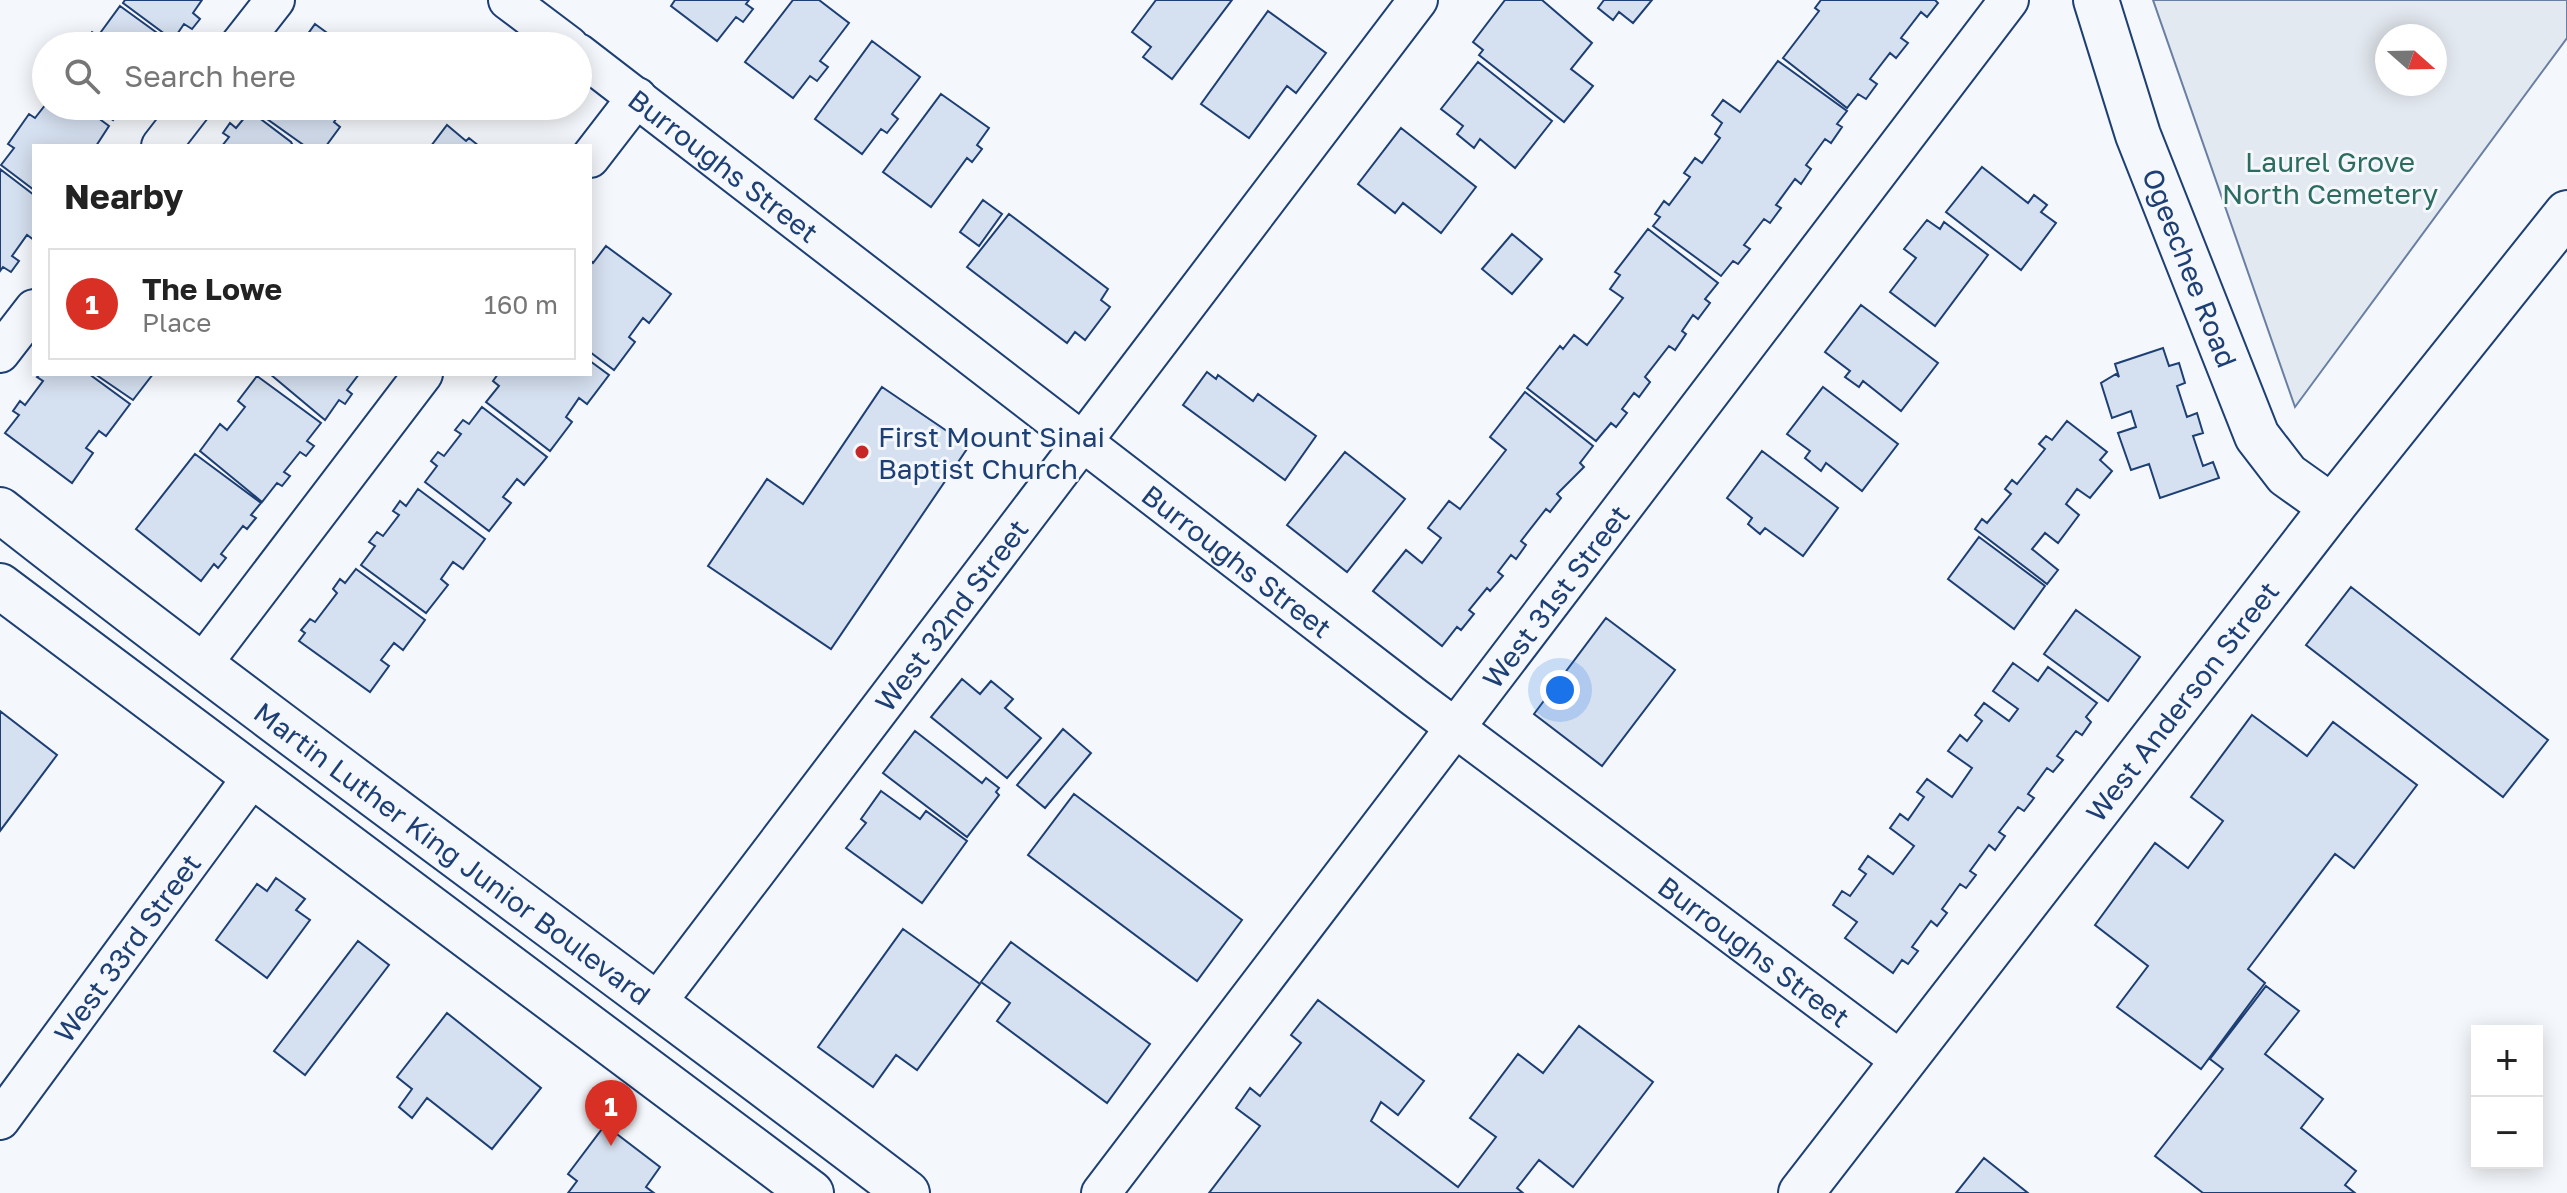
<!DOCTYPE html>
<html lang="en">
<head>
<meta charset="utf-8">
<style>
  :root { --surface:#fff; --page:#f2f2f2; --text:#222; --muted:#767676; --line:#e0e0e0; --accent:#d93025 }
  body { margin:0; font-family:"Golos Text",sans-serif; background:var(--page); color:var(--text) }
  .controls { position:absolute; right:24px; bottom:24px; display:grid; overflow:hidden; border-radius:0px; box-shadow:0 4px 20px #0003 }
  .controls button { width:72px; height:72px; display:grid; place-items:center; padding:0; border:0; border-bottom:2px solid var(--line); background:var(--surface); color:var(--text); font:40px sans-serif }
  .compass { position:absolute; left:2375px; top:24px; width:72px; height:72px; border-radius:50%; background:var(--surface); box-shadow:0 4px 20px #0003; rotate:110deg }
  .you { position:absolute; left:1560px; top:690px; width:28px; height:28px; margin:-20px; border:6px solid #fff; border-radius:50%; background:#1a73e8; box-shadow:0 0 0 12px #1a73e833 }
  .badge { display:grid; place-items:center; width:52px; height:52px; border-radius:50%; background:var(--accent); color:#fff; font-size:26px; font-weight:700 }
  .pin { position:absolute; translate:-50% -66px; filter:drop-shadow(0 2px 4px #0008) }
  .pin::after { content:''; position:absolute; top:42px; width:28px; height:24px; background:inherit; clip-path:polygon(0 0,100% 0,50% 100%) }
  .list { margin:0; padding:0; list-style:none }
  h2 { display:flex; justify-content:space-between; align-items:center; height:104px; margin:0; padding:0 32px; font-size:34px }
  h2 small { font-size:26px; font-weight:400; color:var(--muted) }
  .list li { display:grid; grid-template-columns:52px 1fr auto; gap:24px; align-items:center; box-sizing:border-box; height:112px; margin:0 16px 16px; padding:0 16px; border:2px solid var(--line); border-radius:0px }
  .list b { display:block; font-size:30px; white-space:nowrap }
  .list p { margin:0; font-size:26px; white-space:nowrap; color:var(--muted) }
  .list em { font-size:26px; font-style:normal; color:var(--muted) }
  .icon { flex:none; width:44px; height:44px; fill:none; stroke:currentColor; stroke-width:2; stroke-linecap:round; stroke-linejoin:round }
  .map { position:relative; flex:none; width:2567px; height:1193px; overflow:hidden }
  .search { position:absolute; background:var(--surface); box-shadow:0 4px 20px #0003; left:32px; top:32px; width:560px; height:88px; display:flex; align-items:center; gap:20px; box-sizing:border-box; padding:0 28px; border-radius:44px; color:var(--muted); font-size:30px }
  .panel { position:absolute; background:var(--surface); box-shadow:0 4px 20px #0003; left:32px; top:144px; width:560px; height:232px; border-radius:0px }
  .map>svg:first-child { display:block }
  .green { fill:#e3e9f0; stroke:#687fa3; stroke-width:2; fill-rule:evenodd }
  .building { fill:#d5e0f0; stroke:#1d3f73; stroke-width:2 }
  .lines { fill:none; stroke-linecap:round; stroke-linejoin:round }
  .minor-casing { stroke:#1d3f73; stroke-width:42 }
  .tertiary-casing { stroke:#1d3f73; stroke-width:48 }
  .primary-casing { stroke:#1d3f73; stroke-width:48 }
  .minor { stroke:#f4f7fb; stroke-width:38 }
  .tertiary { stroke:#f4f7fb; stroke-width:44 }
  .primary { stroke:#f4f7fb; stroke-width:44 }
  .poi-dot { fill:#c62828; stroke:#f4f7fb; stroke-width:3 }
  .labels { text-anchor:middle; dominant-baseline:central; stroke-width:6; stroke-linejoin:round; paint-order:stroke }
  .park-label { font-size:28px; fill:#2c6c60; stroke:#f4f7fb }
  .street-label { font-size:28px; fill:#1d3f73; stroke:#f4f7fb }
  .poi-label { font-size:28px; fill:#1d3f73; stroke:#f4f7fb; text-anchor:start }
</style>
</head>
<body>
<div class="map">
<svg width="2567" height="1193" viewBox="0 0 2567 1193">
  <rect width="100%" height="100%" fill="#f4f7fb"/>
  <!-- green -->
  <path class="green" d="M 2153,0 L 2567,0 L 2567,38 L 2295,407 ZM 2387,36 L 2435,36 L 2435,84 L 2387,84 Z"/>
  <!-- building -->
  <path class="building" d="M 125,0 L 202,0 L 193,13 L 200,19 L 192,29 L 184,24 L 173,40 L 123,3 Z
    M 675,0 L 749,0 L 746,4 L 753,9 L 743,22 L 736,17 L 717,41 L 671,6 Z
    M 793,0 L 819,0 L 849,23 L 820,61 L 828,67 L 817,81 L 810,76 L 793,98 L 745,62 Z
    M 1156,0 L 1232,0 L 1172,79 L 1143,57 L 1151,47 L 1132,32 Z
    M 1505,0 L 1542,0 L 1592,43 L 1571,69 L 1593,86 L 1564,122 L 1479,55 L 1483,50 L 1473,42 Z
    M 1604,0 L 1652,0 L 1633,23 L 1619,12 L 1613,20 L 1598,8 Z
    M 1821,0 L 1935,0 L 1938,3 L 1927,17 L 1921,12 L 1901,38 L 1908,43 L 1896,58 L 1890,53 L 1870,79 L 1877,84 L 1866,99 L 1858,94 L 1847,108 L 1783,58 L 1819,11 L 1815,8 Z
    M 120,6 L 171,43 L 169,46 L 81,46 L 92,32 L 98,36 Z
    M 1268,11 L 1326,53 L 1296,93 L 1287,86 L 1249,138 L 1201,104 Z
    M 315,24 L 345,46 L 289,46 L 295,37 L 302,42 Z
    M 872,41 L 920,77 L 892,114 L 898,119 L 887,133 L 881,129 L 862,154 L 815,119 Z
    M 1778,61 L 1847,111 L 1837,124 L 1842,127 L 1831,143 L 1825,139 L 1806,165 L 1811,169 L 1801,184 L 1795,179 L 1776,205 L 1781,208 L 1770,223 L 1764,219 L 1744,245 L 1750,249 L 1738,264 L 1733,261 L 1721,276 L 1653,226 L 1660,217 L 1655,214 L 1664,201 L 1669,205 L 1690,177 L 1684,173 L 1695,158 L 1702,163 L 1720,138 L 1715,134 L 1722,123 L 1712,115 L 1723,100 L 1740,112 Z
    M 1478,62 L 1552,121 L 1515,168 L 1480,139 L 1474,148 L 1457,134 L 1463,126 L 1441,109 Z
    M 941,94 L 989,128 L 977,145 L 982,149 L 972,162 L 967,158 L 931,207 L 883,172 Z
    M 46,104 L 82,106 L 109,126 L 96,146 L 34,146 L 34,190 L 1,165 L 14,148 L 8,144 L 29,114 L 35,118 Z
    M 94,106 L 124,106 L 113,120 Z
    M 254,106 L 345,106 L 334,122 L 340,127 L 326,146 L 305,146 L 253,109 Z
    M 250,111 L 291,142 L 293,146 L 222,146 L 229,137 L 223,133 L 230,123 L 236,128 Z
    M 447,125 L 466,141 L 469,138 L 479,146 L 431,146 Z
    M 1401,128 L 1476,187 L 1441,233 L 1403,203 L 1395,213 L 1358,184 Z
    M 1982,167 L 2028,203 L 2034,195 L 2047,205 L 2041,212 L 2056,223 L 2021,270 L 1946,212 Z
    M 0,169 L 34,195 L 34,240 L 27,235 L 12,256 L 19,261 L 11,272 L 3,267 L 0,271 Z
    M 983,200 L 1002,214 L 979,246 L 960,232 Z
    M 1009,214 L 1108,289 L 1101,300 L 1110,307 L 1085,340 L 1075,332 L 1067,343 L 967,267 Z
    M 1927,220 L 1940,229 L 1944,222 L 1988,255 L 1935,326 L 1890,292 L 1916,258 L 1904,249 Z
    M 1648,229 L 1718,283 L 1705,299 L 1710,303 L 1698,319 L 1693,315 L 1682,331 L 1686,334 L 1675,350 L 1669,346 L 1645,377 L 1650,382 L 1639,397 L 1634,393 L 1622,409 L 1627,413 L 1616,427 L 1611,423 L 1596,441 L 1527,388 L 1560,346 L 1563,349 L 1574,335 L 1587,345 L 1623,298 L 1610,289 L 1620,275 L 1615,272 Z
    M 1512,234 L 1542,259 L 1512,294 L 1482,269 Z
    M 606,246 L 671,294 L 649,323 L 643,318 L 629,337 L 635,342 L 614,370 L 590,352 L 590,260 L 593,263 Z
    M 1861,305 L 1938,363 L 1901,411 L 1863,381 L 1859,387 L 1845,377 L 1850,371 L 1825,352 Z
    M 2163,348 L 2169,366 L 2179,363 L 2185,383 L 2177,386 L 2187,417 L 2197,413 L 2203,433 L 2193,436 L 2203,466 L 2213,462 L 2219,478 L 2160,498 L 2149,464 L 2131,470 L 2118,433 L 2136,427 L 2131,411 L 2112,418 L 2101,383 L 2116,374 L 2119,377 L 2115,364 Z
    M 590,361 L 609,375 L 587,404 L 579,398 L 566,417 L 572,422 L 550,451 L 486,402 L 499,386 L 493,381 L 498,374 L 590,374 Z
    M 1207,372 L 1216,379 L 1218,375 L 1253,401 L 1258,394 L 1316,436 L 1285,480 L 1183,405 Z
    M 40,374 L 89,374 L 130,404 L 106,436 L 99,431 L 86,448 L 93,453 L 72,483 L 5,433 L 19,415 L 13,411 L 20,401 L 25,405 L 43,381 L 37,377 Z
    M 95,374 L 153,374 L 133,400 Z
    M 270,374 L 359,374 L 347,390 L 352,394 L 345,404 L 339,400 L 325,420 Z
    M 257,376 L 321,423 L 307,441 L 314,446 L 306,456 L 300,452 L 284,472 L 290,476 L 282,486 L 277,483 L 262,502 L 200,451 L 220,424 L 227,430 L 245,407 L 238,401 Z
    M 882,387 L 969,446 L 831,649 L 708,566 L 767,479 L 803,504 Z
    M 1823,387 L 1898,444 L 1862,491 L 1826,463 L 1821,471 L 1805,458 L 1810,451 L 1787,434 Z
    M 1525,392 L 1593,446 L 1580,463 L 1584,467 L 1557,494 L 1561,498 L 1550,512 L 1546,509 L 1521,541 L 1526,545 L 1516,559 L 1511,555 L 1498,572 L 1503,576 L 1490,591 L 1487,588 L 1469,610 L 1474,614 L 1461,630 L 1457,627 L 1442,646 L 1373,591 L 1406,550 L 1422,563 L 1441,538 L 1428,528 L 1449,501 L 1460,509 L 1506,450 L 1490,437 Z
    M 482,407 L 547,457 L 524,485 L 517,479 L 503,497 L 511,503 L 489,531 L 425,482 L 437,466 L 431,461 L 438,452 L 444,456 L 461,434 L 455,430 L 463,420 L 469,424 Z
    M 2067,421 L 2107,452 L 2100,460 L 2112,471 L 2090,498 L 2077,489 L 2066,504 L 2079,515 L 2058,543 L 2045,533 L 2032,549 L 2058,570 L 2047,584 L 1975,529 L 1982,519 L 1987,523 L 2011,494 L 2005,489 L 2012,480 L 2017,484 L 2045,449 L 2039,444 L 2046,436 L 2052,440 Z
    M 1762,451 L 1838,508 L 1803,556 L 1765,528 L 1760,534 L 1748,524 L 1752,518 L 1727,498 Z
    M 1345,452 L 1405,499 L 1347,572 L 1287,525 Z
    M 195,454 L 261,503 L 251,515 L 256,518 L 247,529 L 243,526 L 221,554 L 226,558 L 218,568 L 214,564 L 201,581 L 136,529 Z
    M 418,489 L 485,539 L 463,569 L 453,562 L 441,579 L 448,585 L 426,613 L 361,565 L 375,546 L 369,542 L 377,532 L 383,536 L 399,515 L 393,511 L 400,501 L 406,506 Z
    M 1979,537 L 2045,586 L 2014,629 L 1948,579 Z
    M 356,569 L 425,620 L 403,650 L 394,643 L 381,660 L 389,666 L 370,692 L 299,641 L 305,633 L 301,630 L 310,619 L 315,622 L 337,593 L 333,589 L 340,579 L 345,583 Z
    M 2351,587 L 2548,740 L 2503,797 L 2306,645 Z
    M 2076,610 L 2140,657 L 2108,701 L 2044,654 Z
    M 1606,618 L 1675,670 L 1602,766 L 1534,714 Z
    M 2013,663 L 2038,681 L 2048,667 L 2097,703 L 2086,717 L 2091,722 L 2082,735 L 2076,731 L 2057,756 L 2063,760 L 2053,772 L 2047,768 L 2028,794 L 2034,798 L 2024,811 L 2018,807 L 1999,832 L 2005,836 L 1995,850 L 1989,845 L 1970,871 L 1976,875 L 1966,888 L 1960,884 L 1942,909 L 1947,913 L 1937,926 L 1931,921 L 1912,947 L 1918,951 L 1908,964 L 1902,960 L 1893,973 L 1845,938 L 1857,922 L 1833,905 L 1842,891 L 1850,896 L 1866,874 L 1859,869 L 1868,856 L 1893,874 L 1914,846 L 1890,828 L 1900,814 L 1908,820 L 1924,797 L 1917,792 L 1927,779 L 1952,797 L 1972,768 L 1948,751 L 1960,735 L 1967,741 L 1982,721 L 1975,715 L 1984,703 L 2009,721 L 2018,709 L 1993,691 Z
    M 962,679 L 980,694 L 991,681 L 1013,699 L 1005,708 L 1041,738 L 1007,778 L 931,717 Z
    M 0,711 L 57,755 L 0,831 Z
    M 2252,715 L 2307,756 L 2333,722 L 2417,785 L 2354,868 L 2335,854 L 2248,969 L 2265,983 L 2201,1069 L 2117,1007 L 2148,966 L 2095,925 L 2155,843 L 2188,868 L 2223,821 L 2191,797 Z
    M 1063,729 L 1091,753 L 1045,808 L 1017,785 Z
    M 915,731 L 982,783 L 986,778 L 999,788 L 996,792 L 999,795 L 967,837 L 883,773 Z
    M 881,791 L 920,819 L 926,811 L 967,841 L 922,903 L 846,848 L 866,823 L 861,819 Z
    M 1074,794 L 1242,920 L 1197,981 L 1028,855 Z
    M 276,878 L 305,899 L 296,910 L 310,920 L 267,978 L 216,940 L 257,884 L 267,891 Z
    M 903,929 L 980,984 L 917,1070 L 896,1055 L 873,1087 L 818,1047 Z
    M 358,941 L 389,965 L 305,1075 L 274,1051 Z
    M 1011,942 L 1150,1044 L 1107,1103 L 997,1021 L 1010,1003 L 981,982 Z
    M 2266,986 L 2299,1011 L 2265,1054 L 2323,1099 L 2301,1128 L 2356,1171 L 2345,1185 L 2355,1193 L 2203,1193 L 2155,1156 L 2223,1069 L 2210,1059 Z
    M 1318,1000 L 1424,1081 L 1398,1115 L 1381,1102 L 1371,1121 L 1458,1187 L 1496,1137 L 1470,1118 L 1518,1054 L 1543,1073 L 1579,1026 L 1653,1082 L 1573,1187 L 1539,1160 L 1517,1188 L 1523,1193 L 1209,1193 L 1260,1126 L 1236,1108 L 1250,1088 L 1260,1096 L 1301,1043 L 1291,1035 Z
    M 447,1013 L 541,1088 L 492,1149 L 427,1098 L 412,1118 L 399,1107 L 412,1089 L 397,1077 Z
    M 605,1125 L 660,1167 L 646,1187 L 654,1193 L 568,1193 L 577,1181 L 568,1174 Z
    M 1984,1158 L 2028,1193 L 1956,1193 Z"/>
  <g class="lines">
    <!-- minor casing -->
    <g class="minor-casing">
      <g id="minor">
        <path d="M 508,0 L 569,46"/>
        <path d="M 239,46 L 275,0"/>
        <path id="s1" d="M 578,53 L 1414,697 L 1900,1060"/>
        <path d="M 161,146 L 192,106"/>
        <path d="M 590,158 L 637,97"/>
        <path d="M 0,353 L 34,309"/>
        <path d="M 200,667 L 423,374"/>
        <path id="s2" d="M 657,1002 L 1418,0"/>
        <path id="s3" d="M 0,1120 L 253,776"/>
        <path id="s4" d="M 1101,1193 L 2009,0"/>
      </g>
    </g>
    <!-- tertiary casing -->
    <g class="tertiary-casing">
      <g id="tertiary">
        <path id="s5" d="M 2096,0 L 2138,135 L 2257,436 L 2287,475 L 2332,507"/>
        <path id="s6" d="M 1801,1193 L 2332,507 L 2567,213"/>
      </g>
    </g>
    <!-- primary casing -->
    <g class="primary-casing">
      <g id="primary">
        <path id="s7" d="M 0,510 C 298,744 606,963 907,1193"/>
        <path d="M 0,586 L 811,1193"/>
      </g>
    </g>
    <!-- minor -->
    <use href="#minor" class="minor"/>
    <!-- tertiary -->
    <use href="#tertiary" class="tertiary"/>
    <!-- primary -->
    <use href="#primary" class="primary"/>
  </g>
  <!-- markers -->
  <circle class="poi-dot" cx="862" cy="452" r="8"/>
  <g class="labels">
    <!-- park labels -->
    <g class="park-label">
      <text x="2330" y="161">Laurel Grove<tspan x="2330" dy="32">North Cemetery</tspan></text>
    </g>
    <!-- street labels -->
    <g class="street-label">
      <text stroke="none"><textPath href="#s1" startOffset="184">Burroughs Street</textPath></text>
      <text stroke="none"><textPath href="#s5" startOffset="284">Ogeechee Road</textPath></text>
      <text stroke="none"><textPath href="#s1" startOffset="832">Burroughs Street</textPath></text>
      <text stroke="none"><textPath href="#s4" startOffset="750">West 31st Street</textPath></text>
      <text stroke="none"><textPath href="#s2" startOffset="486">West 32nd Street</textPath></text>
      <text stroke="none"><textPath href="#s6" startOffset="622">West Anderson Street</textPath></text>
      <text stroke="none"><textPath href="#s7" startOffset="568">Martin Luther King Junior Boulevard</textPath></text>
      <text stroke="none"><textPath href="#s3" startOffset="214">West 33rd Street</textPath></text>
      <text stroke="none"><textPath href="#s1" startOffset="1480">Burroughs Street</textPath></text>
    </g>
    <!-- poi labels -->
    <g class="poi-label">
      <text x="878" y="436">First Mount Sinai<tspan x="878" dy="32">Baptist Church</tspan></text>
    </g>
  </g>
</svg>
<div class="controls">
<button>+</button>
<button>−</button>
</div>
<svg class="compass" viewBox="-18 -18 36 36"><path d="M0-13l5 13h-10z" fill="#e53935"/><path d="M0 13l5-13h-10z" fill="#767676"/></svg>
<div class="you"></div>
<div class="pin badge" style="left:611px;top:1146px">1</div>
<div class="search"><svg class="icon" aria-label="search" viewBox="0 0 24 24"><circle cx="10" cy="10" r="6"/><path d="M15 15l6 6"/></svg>Search here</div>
<section class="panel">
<h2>Nearby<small></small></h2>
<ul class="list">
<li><span class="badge">1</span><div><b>The Lowe</b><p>Place</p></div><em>160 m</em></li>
</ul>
</section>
</div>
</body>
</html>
